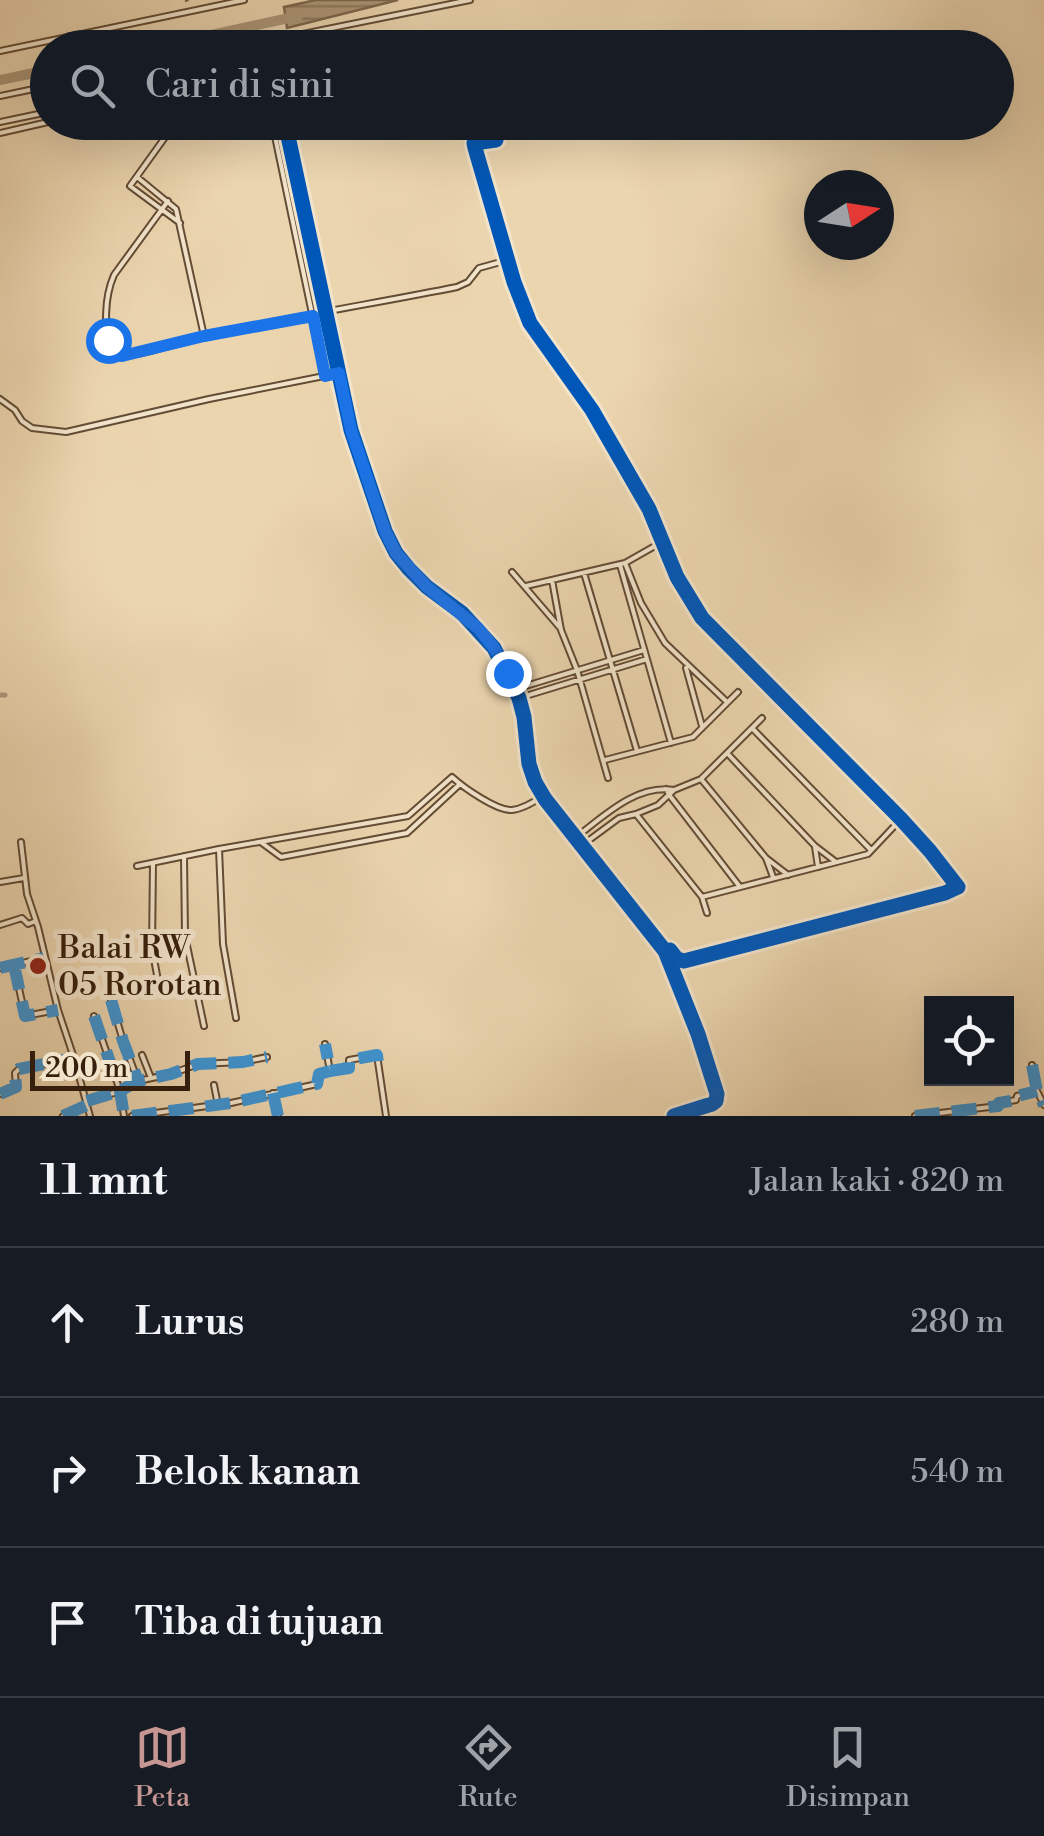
<!DOCTYPE html>
<html lang="id">
<head>
<meta charset="utf-8">
<style>
  :root { --surface:#171b24; --page:#242831; --text:#f1f3f6; --muted:#9ea1a6; --line:#363941; --accent:#c59692 }
  body { margin:0; font-family:"Libre Bodoni",serif; background:var(--page); color:var(--text) }
  .controls { position:absolute; right:30px; bottom:30px; display:grid; overflow:hidden; border-radius:0px; box-shadow:0 10px 40px #0002 }
  .controls button { width:90px; height:90px; display:grid; place-items:center; padding:0; border:0; border-bottom:2px solid var(--line); background:var(--surface); color:var(--text); font:50px sans-serif }
  .compass { position:absolute; left:804px; top:170px; width:90px; height:90px; border-radius:50%; background:var(--surface); box-shadow:0 10px 40px #0002; rotate:78deg }
  .scale { position:absolute; left:30px; bottom:25px; width:160px; box-sizing:border-box; padding-left:10px; border:5px solid #361f0c; border-top:0; font-size:28px; line-height:35px; white-space:nowrap; color:#361f0c; -webkit-text-stroke:8px #f2e4cb; paint-order:stroke }
  .stop { position:absolute; width:30px; height:30px; margin:-22px; border:8px solid #1a73e8; border-radius:50%; background:#fff }
  .stop.end { background:#1a73e8; border-color:#fff; box-shadow:0 2px 10px #0008 }
  .list { margin:0; padding:0; list-style:none }
  h2 { display:flex; justify-content:space-between; align-items:center; height:130px; margin:0; padding:0 40px; font-size:42px }
  h2 small { font-size:32px; font-weight:400; color:var(--muted) }
  .list li { display:grid; grid-template-columns:65px 1fr auto; gap:30px; align-items:center; box-sizing:border-box; height:150px; padding:0 40px; border-top:2px solid var(--line) }
  .list b { display:block; font-size:38px; white-space:nowrap }
  .list em { font-size:32px; font-style:normal; color:var(--muted) }
  .icon { flex:none; width:55px; height:55px; fill:none; stroke:currentColor; stroke-width:2; stroke-linecap:round; stroke-linejoin:round }
  .map { position:relative; flex:none; width:1044px; height:1116px; overflow:hidden }
  .search { position:absolute; background:var(--surface); box-shadow:0 10px 40px #0002; left:30px; right:30px; top:30px; height:110px; display:flex; align-items:center; gap:25px; box-sizing:border-box; padding:0 35px; border-radius:55px; color:var(--muted); font-size:38px }
  .sheet { height:580px; background:var(--surface) }
  nav { display:flex; justify-content:space-around; align-items:center; box-sizing:border-box; height:140px; border-top:2px solid var(--line); background:var(--surface); font-size:28px; color:var(--muted) }
  nav a { display:grid; justify-items:center; gap:5px }
  nav .on { color:var(--accent) }
  .map>svg:first-child { display:block }
  .water { fill:url(#water-rules); stroke:#7d674d; stroke-width:2.5 }
  .lines { fill:none; stroke-linecap:round; stroke-linejoin:round }
  .stream { stroke:#7d674d; stroke-width:2.5 }
  .canal { stroke:#ad9778; stroke-width:5 }
  .river { stroke:#ad9778; stroke-width:10 }
  .minor-casing { stroke:#634c35; stroke-width:8 }
  .minor { stroke:#f2e4cb; stroke-width:4 }
  .quiet { stroke:#3e94d2; stroke-width:12; stroke-dasharray:25 12; stroke-linecap:butt }
  .cycleway-casing { stroke:#f2e4cb; stroke-width:21 }
  .cycleway { stroke:#0057b8; stroke-width:15 }
  .route { stroke:#1a73e8; stroke-width:12 }
  .poi-dot { fill:#8f2418; stroke:#f2e4cb; stroke-width:4 }
  .labels { text-anchor:middle; dominant-baseline:central; stroke-width:10; stroke-linejoin:round; paint-order:stroke }
  .poi-label { font-size:32px; fill:#361f0c; stroke:#f2e4cb; text-anchor:start }
</style>
</head>
<body>
<div class="map">
<svg width="1044" height="1116" viewBox="0 0 1044 1116">
  <defs>
    <pattern id="water-rules" width="6" height="5" patternUnits="userSpaceOnUse" patternTransform="scale(2.5)"><rect width="6" height="5" fill="#ad9778"/><path d="M0 2.5h6" fill="none" stroke="#8e7b61"/></pattern>
  </defs>
  <rect width="100%" height="100%" fill="#ebd5af"/>
  <filter id="stains"><feTurbulence type="fractalNoise" baseFrequency=".002" numOctaves="4"/><feColorMatrix values="0 0 0 0 .2 0 0 0 0 .09 0 0 0 0 .02 0 0 0 .5 -.17"/></filter>
  <radialGradient id="worn" r=".72"><stop offset=".6" stop-color="#630" stop-opacity="0"/><stop offset="1" stop-color="#630" stop-opacity=".3"/></radialGradient>
  <!-- water -->
  <path class="water" d="M 316,0 L 398,0 L 287,28 L 284,7 Z"/>
  <g class="lines">
    <!-- stream -->
    <path class="stream" d="M 186,1 L 188,0"/>
    <!-- canal -->
    <path class="canal" d="M 0,695 L 5,695"/>
    <!-- river -->
    <path class="river" d="M 152,48 L 298,16
      M 0,80 L 48,70"/>
    <!-- minor casing -->
    <g class="minor-casing">
      <path id="minor" d="M 233,48 L 470,0
        M 0,51 L 244,0
        M 0,96 L 48,86
        M 0,122 L 48,112
        M 176,122 L 130,186 L 180,223
        M 272,122 L 325,376
        M 285,122 L 351,430 L 385,531 L 396,553 L 409,569 L 427,587 L 462,613 L 494,648 L 519,698 L 524,717 L 529,764 L 535,782 L 545,799 L 665,951 L 698,1034 L 717,1094 L 716,1101 L 712,1104 L 674,1116
        M 0,133 L 48,122
        M 496,140 L 474,143 L 475,148 L 514,282 L 530,323 L 592,410 L 649,509 L 677,577 L 702,618 L 901,819 L 930,851 L 958,887 L 945,893 L 684,961 L 677,959 L 670,950
        M 137,177 L 176,209 L 204,336
        M 168,201 L 114,275 C 104,298 104,328 111,352 C 131,361 164,346 185,341 C 275,319 367,305 457,287 L 468,282 L 479,268 L 508,260
        M 0,399 L 15,410 L 22,421 L 32,428 L 66,432 L 209,399 L 339,373
        M 625,563 L 641,603 L 665,643 L 727,702
        M 620,565 L 671,743
        M 512,572 L 561,629
        M 584,573 L 637,751
        M 552,580 L 561,630 L 577,670 L 608,778
        M 526,586 L 625,563 L 662,542
        M 686,668 L 702,726
        M 516,689 L 644,650
        M 519,698 L 647,659
        M 752,728 L 871,850
        M 727,753 L 815,846 L 836,862
        M 605,760 L 693,737 L 738,692
        M 701,779 L 766,858 L 788,875
        M 666,789 L 670,796 L 740,887
        M 636,814 L 702,897 L 707,913
        M 575,838 C 604,816 636,784 674,790
        M 21,842 L 27,894 L 38,927 L 58,1010 L 74,1058 L 90,1116
        M 262,843 L 281,857 L 407,833 L 460,784
        M 581,846 L 619,818 L 636,814 L 658,805 L 674,790 L 701,779 L 762,718
        M 815,847 L 818,867
        M 219,849 L 223,944 L 236,1018
        M 184,856 L 185,936 L 204,1026
        M 766,858 L 773,877
        M 153,863 L 152,948 L 159,986
        M 137,866 L 219,849 L 408,816 L 452,777 C 464,788 497,811 512,810 C 523,809 534,802 543,796
        M 0,882 L 24,878
        M 702,897 L 868,854 L 901,819
        M 0,925 L 22,918 L 28,924 L 36,921
        M 14,965 L 25,1016 L 57,1010
        M 0,968 L 44,958
        M 111,1000 L 123,1041 L 138,1081
        M 94,1016 L 120,1091 L 124,1116
        M 142,1055 L 151,1078
        M 1032,1065 L 1037,1091 L 1044,1105
        M 332,1071 L 349,1068 L 349,1060 L 377,1055 L 386,1116
        M 214,1085 L 218,1105
        M 273,1093 L 278,1116
        M 0,1094 L 16,1087 L 15,1073 L 19,1069 L 74,1058
        M 89,1101 L 120,1091 L 138,1081 L 171,1074 L 198,1064 L 243,1062 L 267,1057
        M 63,1116 L 86,1105
        M 132,1116 L 231,1103 L 317,1084 L 319,1074 L 330,1071 L 325,1044
        M 915,1116 L 998,1106 L 999,1103 L 1016,1100 L 1017,1096 L 1037,1091"/>
    </g>
    <!-- minor -->
    <use href="#minor" class="minor"/>
    <!-- quiet -->
    <path class="quiet" d="M 14,965 L 25,1016 L 58,1010
      M 0,968 L 44,958
      M 111,1000 L 123,1041 L 138,1081
      M 94,1016 L 120,1091 L 124,1116
      M 1032,1065 L 1037,1091 L 1044,1105
      M 330,1071 L 349,1068 L 349,1060 L 377,1055 L 378,1063
      M 273,1093 L 278,1116
      M 0,1094 L 16,1087 L 15,1073 L 19,1069 L 74,1058
      M 87,1101 L 120,1091 L 138,1081 L 171,1074 L 198,1064 L 243,1062 L 267,1057
      M 63,1116 L 87,1105
      M 132,1116 L 231,1103 L 317,1084 L 319,1074 L 330,1071 L 325,1044
      M 915,1116 L 998,1106 L 999,1103 L 1016,1100 L 1017,1096 L 1037,1091"/>
    <!-- cycleway casing -->
    <g class="cycleway-casing">
      <path id="cycleway" d="M 285,122 L 351,430 L 385,531 L 396,553 L 409,569 L 427,587 L 462,613 L 494,648 L 519,698 L 524,717 L 529,764 L 535,782 L 545,799 L 665,951 L 698,1034 L 717,1094 L 716,1101 L 712,1104 L 674,1116
        M 496,140 L 474,143 L 475,148 L 514,282 L 530,323 L 592,410 L 649,509 L 677,577 L 702,618 L 901,819 L 930,851 L 958,887 L 945,893 L 684,961 L 677,959 L 670,950"/>
    </g>
    <!-- cycleway -->
    <use href="#cycleway" class="cycleway"/>
  </g>
  <g class="lines">
    <!-- route -->
    <path class="route" d="M 108,340 L 110,352 L 122,356 L 204,336 L 313,316 L 325,376 L 339,373 L 351,430 L 385,531 L 396,553 L 427,587 L 478,628 L 494,648 L 508,673"/>
  </g>
  <!-- markers -->
  <circle class="poi-dot" cx="38" cy="966" r="10"/>
  <g class="labels">
    <!-- poi labels -->
    <g class="poi-label">
      <text x="58" y="948">Balai RW<tspan x="58" dy="37">05 Rorotan</tspan></text>
    </g>
  </g>
  <rect width="100%" height="100%" filter="url(#stains)"/>
  <rect width="100%" height="100%" fill="url(#worn)"/>
</svg>
<div class="controls">
<button><svg class="icon" aria-label="locate" viewBox="0 0 24 24"><circle cx="12" cy="12" r="6"/><path d="M12 2v4M12 18v4M2 12h4M18 12h4"/></svg></button>
</div>
<svg class="compass" viewBox="-18 -18 36 36"><path d="M0-13l5 13h-10z" fill="#e53935"/><path d="M0 13l5-13h-10z" fill="#9ea1a6"/></svg>
<div class="scale">200 m</div>
<div class="stop" style="left:108px;top:340px"></div>
<div class="stop end" style="left:508px;top:673px"></div>
<div class="search"><svg class="icon" aria-label="search" viewBox="0 0 24 24"><circle cx="10" cy="10" r="6"/><path d="M15 15l6 6"/></svg>Cari di sini</div>
</div>
<section class="sheet">
<h2>11 mnt<small>Jalan kaki · 820 m</small></h2>
<ul class="list">
<li><svg class="icon" aria-label="ahead" viewBox="0 0 24 24"><path d="M12 20V5M6 11l6-6 6 6"/></svg><div><b>Lurus</b></div><em>280 m</em></li>
<li><svg class="icon" aria-label="right" viewBox="0 0 24 24"><path d="M7 20v-9h11M14 6l5 5-5 5"/></svg><div><b>Belok kanan</b></div><em>540 m</em></li>
<li><svg class="icon" aria-label="arrive" viewBox="0 0 24 24"><path d="M6 21V4h12l-3 4 3 4H6"/></svg><div><b>Tiba di tujuan</b></div></li>
</ul>
</section>
<nav>
<a class="on"><svg class="icon" aria-label="map" viewBox="0 0 24 24"><path d="M3 6l6-2 6 2 6-2v14l-6 2-6-2-6 2zM9 4v14M15 6v14"/></svg>Peta</a>
<a><svg class="icon" aria-label="directions" viewBox="0 0 24 24"><path d="M12 3l9 9-9 9-9-9zM9 14v-3h6M13 9l2 2-2 2"/></svg>Rute</a>
<a><svg class="icon" aria-label="saved" viewBox="0 0 24 24"><path d="M7 4h10v16l-5-4-5 4z"/></svg>Disimpan</a>
</nav>
</body>
</html>
